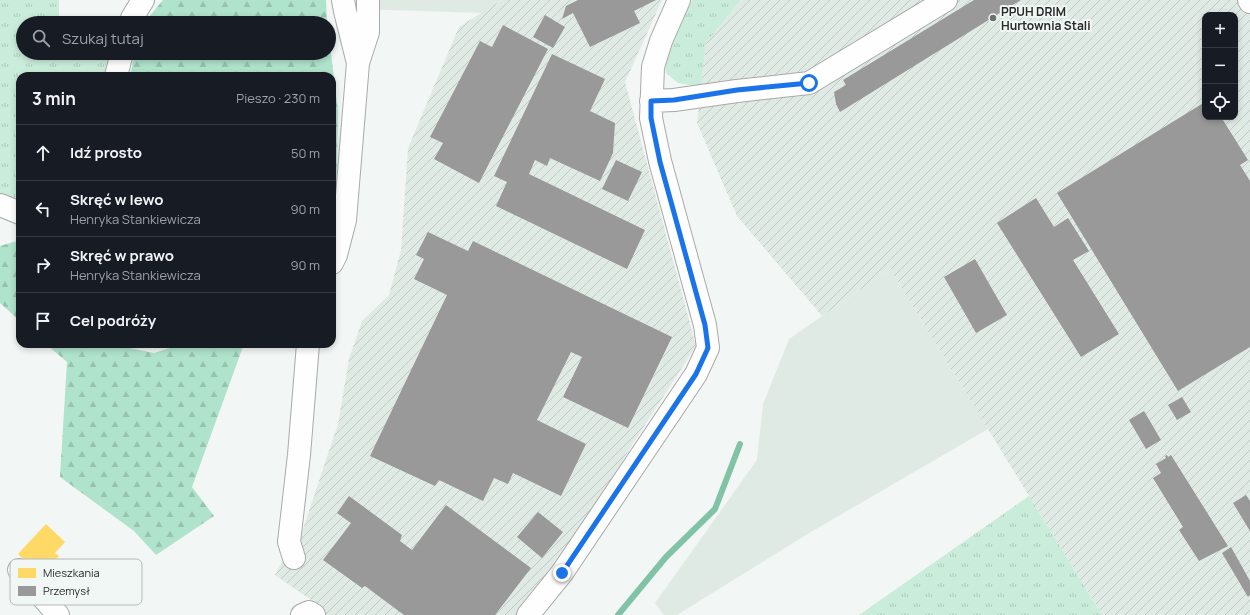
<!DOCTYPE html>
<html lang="pl">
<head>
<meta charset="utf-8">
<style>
  :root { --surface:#171b24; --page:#242831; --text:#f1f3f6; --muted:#9ea1a6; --line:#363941 }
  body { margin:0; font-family:Manrope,sans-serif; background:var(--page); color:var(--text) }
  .controls { position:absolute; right:12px; top:12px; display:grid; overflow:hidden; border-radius:8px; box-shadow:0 2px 6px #0003 }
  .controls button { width:36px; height:36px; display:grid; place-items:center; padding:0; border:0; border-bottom:1px solid var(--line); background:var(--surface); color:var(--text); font:20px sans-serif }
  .stop { position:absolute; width:12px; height:12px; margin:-9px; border:3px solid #1a73e8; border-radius:50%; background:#fff }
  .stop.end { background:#1a73e8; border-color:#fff; box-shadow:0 1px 4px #0008 }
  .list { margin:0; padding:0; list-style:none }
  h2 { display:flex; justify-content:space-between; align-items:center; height:52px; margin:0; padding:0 16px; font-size:17px }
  h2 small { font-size:13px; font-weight:400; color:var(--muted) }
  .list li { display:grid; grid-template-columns:26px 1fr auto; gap:12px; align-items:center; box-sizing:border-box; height:56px; padding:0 16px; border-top:1px solid var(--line) }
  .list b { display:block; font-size:15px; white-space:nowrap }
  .list p { margin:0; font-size:13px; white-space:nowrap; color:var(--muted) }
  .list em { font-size:13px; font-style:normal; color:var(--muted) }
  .icon { flex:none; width:22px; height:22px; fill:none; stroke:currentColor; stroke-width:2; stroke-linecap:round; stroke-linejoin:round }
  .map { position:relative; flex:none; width:1250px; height:615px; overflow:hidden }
  .search { position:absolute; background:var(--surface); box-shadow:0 2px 6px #0003; left:16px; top:16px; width:320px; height:44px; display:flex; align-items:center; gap:10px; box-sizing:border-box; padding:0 14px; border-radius:22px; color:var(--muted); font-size:15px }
  .panel { position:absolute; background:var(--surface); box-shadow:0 2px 6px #0003; left:16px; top:72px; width:320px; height:276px; border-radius:12px }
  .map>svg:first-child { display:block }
  .built { fill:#e0eae5 }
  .industrial { fill:url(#industrial-furrows); fill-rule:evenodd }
  .grass { fill:url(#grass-tufts) }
  .forest { fill:url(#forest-firs) }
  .homes { fill:#ffd966 }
  .industry { fill:#999 }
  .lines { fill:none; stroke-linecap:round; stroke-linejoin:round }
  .stream { stroke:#81c3a7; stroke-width:6 }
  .minor-casing { stroke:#a7aaa8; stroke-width:24 }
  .minor { stroke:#fdfefd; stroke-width:22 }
  .route { stroke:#1a73e8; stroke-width:5 }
  .poi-dot { fill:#6f7170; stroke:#f1f7f4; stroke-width:1.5 }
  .labels { text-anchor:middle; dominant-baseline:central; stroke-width:4; stroke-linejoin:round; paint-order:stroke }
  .poi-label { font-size:12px; font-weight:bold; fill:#282a29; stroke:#f1f7f4; text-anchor:start }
  .key { fill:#f1f7f4; stroke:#b5bab7; stroke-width:1 }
  .key-label { font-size:11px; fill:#282a29 }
</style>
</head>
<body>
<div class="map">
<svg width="1250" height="615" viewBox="0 0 1250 615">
  <defs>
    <pattern id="industrial-furrows" width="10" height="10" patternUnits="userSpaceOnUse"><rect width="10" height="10" fill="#e0eae5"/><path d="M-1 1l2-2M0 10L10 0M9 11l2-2" fill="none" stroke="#c0c9c4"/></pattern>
    <pattern id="grass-tufts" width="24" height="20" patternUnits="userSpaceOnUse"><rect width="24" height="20" fill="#caeddb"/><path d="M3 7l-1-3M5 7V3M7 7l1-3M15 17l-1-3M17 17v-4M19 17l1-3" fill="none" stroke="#aecbbc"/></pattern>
    <pattern id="forest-firs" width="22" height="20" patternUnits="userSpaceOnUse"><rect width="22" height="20" fill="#afe3cc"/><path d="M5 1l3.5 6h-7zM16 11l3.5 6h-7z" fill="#97c3af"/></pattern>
  </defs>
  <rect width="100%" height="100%" fill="#f2f6f4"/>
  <!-- built -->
  <path class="built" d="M 358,0 L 502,0 L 483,13 L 359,9 Z
    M 890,269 L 988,429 L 811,532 L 677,615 L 664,615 L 655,603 L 757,460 L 763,404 L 789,339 Z"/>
  <!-- industrial -->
  <path class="industrial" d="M 502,0 L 662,0 L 625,82 L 696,346 L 634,442 L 573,541 L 516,615 L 316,615 L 324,609 L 275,575 L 283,560 L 297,547 L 338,424 L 349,359 L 362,321 L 389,295 L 401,250 L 408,148 L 459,27 Z
    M 741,0 L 1250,0 L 1250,615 L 1102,615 L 890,269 L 822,316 L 737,216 L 697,123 L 706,43 ZM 1205,15 L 1235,15 L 1235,117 L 1205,117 Z"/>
  <!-- grass -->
  <path class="grass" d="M 0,0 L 59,0 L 59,20 L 65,23 L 23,23 L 23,53 L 112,53 L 107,76 L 20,76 L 20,207 L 0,201 Z
    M 692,0 L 741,0 L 706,43 L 701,87 L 678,83 L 666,73 L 665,53 Z
    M 1029,496 L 1102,615 L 859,615 Z"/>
  <!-- forest -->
  <path class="forest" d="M 163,0 L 326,0 L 327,23 L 144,23 Z
    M 329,37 L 338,111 L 336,210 L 332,217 L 332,76 L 130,76 L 135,53 L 329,53 Z
    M 20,240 L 20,321 L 0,303 L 0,246 Z
    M 46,344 L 110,344 L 154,353 L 182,344 L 244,344 L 192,487 L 214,516 L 156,555 L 134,531 L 60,477 L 67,362 Z"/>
  <!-- homes -->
  <path class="homes" d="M 46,524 L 65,542 L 55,553 L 59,556 L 51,565 L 47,561 L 37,572 L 18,554 Z"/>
  <!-- industry -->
  <path class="industry" d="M 578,0 L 656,0 L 634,11 L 640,23 L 590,47 L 573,13 L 562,19 L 566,6 Z
    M 974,0 L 1021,0 L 840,112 L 836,104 L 834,92 L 846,85 L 843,80 Z
    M 545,15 L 565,27 L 553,48 L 533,37 Z
    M 503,25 L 548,49 L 479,183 L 434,159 L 443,143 L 430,137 L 480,41 L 492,47 Z
    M 552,54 L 605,79 L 590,111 L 615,123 L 613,153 L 600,181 L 550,158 L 547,166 L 535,160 L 529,174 L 645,230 L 627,269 L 496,206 L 507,182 L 494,176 Z
    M 1205,102 L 1205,117 L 1221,117 L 1248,160 L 1240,165 L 1250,181 L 1250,347 L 1178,391 L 1057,193 Z
    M 616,160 L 642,172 L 628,201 L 602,189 Z
    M 1036,198 L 1054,227 L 1068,218 L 1089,251 L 1073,260 L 1119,334 L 1081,357 L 997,223 Z
    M 428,232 L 468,251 L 473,241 L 672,337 L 628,428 L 563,397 L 582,357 L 571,352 L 537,420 L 586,444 L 561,496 L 513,473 L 508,484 L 494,478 L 483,501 L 439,480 L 435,486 L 370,456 L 447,295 L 414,279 L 424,259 L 416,255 Z
    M 975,259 L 1007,315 L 976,333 L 944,277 Z
    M 1182,397 L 1191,412 L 1177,420 L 1168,405 Z
    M 1144,411 L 1161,440 L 1146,449 L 1129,420 Z
    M 1167,455 L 1168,457 L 1171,455 L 1228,546 L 1199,561 L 1179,530 L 1183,527 L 1153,478 L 1161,473 L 1156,464 L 1166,458 L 1165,456 Z
    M 1246,495 L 1250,501 L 1250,531 L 1233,503 Z
    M 349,496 L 402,535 L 400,541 L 412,550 L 446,505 L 531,568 L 495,615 L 404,615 L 365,586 L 362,588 L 323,560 L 351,523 L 337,513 Z
    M 538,512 L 563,532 L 542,558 L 517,537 Z
    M 1231,547 L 1250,581 L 1250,595 L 1248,597 L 1222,553 Z"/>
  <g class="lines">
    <!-- stream -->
    <path class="stream" d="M 618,615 L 666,557 L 715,509 L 740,444"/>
    <!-- minor casing -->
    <g class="minor-casing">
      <path id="minor" d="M 1249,0 L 1250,2
        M 131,23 L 132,18 L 143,0
        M 358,63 L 368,32 L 368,0
        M 116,76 L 122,53
        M 651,101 L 674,100 L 737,91 L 809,83 L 946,0
        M 0,205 L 20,213
        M 332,263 L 336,255 L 345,220 L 358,63 L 345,11 L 343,0
        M 294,558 L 289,542 L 299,455 L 308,344
        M 19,570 L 58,615
        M 302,615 L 309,612 L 314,615
        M 528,615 L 562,573 L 696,374 L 708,348 L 705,325 L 660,161 L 651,118 L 653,67 L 661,41 L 679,0"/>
    </g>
    <!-- minor -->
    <use href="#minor" class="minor"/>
  </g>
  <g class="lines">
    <!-- route -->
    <path class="route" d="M 562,573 L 696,374 L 708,348 L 705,325 L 660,162 L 651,118 L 651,101 L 674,100 L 737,90 L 809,83"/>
  </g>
  <!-- markers -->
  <circle class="poi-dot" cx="993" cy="18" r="4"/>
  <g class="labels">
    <!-- poi labels -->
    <g class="poi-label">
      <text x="1001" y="11">PPUH DRIM<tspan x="1001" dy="14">Hurtownia Stali</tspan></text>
    </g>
  </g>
  <!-- legend -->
  <rect x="10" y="559" width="132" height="46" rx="6" class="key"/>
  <rect x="18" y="568" width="18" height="10" fill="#ffd966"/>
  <rect x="18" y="586" width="18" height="10" fill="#999"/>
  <g class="key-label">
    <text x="43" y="577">Mieszkania</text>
    <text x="43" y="595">Przemysł</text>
  </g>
</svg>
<div class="controls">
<button>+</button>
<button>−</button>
<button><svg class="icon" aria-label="locate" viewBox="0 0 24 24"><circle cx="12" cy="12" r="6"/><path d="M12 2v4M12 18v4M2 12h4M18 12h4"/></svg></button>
</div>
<div class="stop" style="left:809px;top:83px"></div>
<div class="stop end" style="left:562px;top:573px"></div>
<div class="search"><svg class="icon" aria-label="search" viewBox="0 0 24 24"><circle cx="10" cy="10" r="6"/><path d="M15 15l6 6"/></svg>Szukaj tutaj</div>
<section class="panel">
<h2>3 min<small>Pieszo · 230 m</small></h2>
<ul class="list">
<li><svg class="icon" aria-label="ahead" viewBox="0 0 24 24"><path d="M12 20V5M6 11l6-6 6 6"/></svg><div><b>Idź prosto</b></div><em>50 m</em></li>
<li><svg class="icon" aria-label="left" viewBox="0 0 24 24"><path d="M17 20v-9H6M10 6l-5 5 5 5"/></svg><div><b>Skręć w lewo</b><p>Henryka Stankiewicza</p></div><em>90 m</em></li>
<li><svg class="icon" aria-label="right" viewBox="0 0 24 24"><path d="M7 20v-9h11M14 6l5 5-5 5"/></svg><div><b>Skręć w prawo</b><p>Henryka Stankiewicza</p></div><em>90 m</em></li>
<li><svg class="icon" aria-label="arrive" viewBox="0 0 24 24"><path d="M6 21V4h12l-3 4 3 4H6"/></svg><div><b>Cel podróży</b></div></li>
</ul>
</section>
</div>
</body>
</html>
